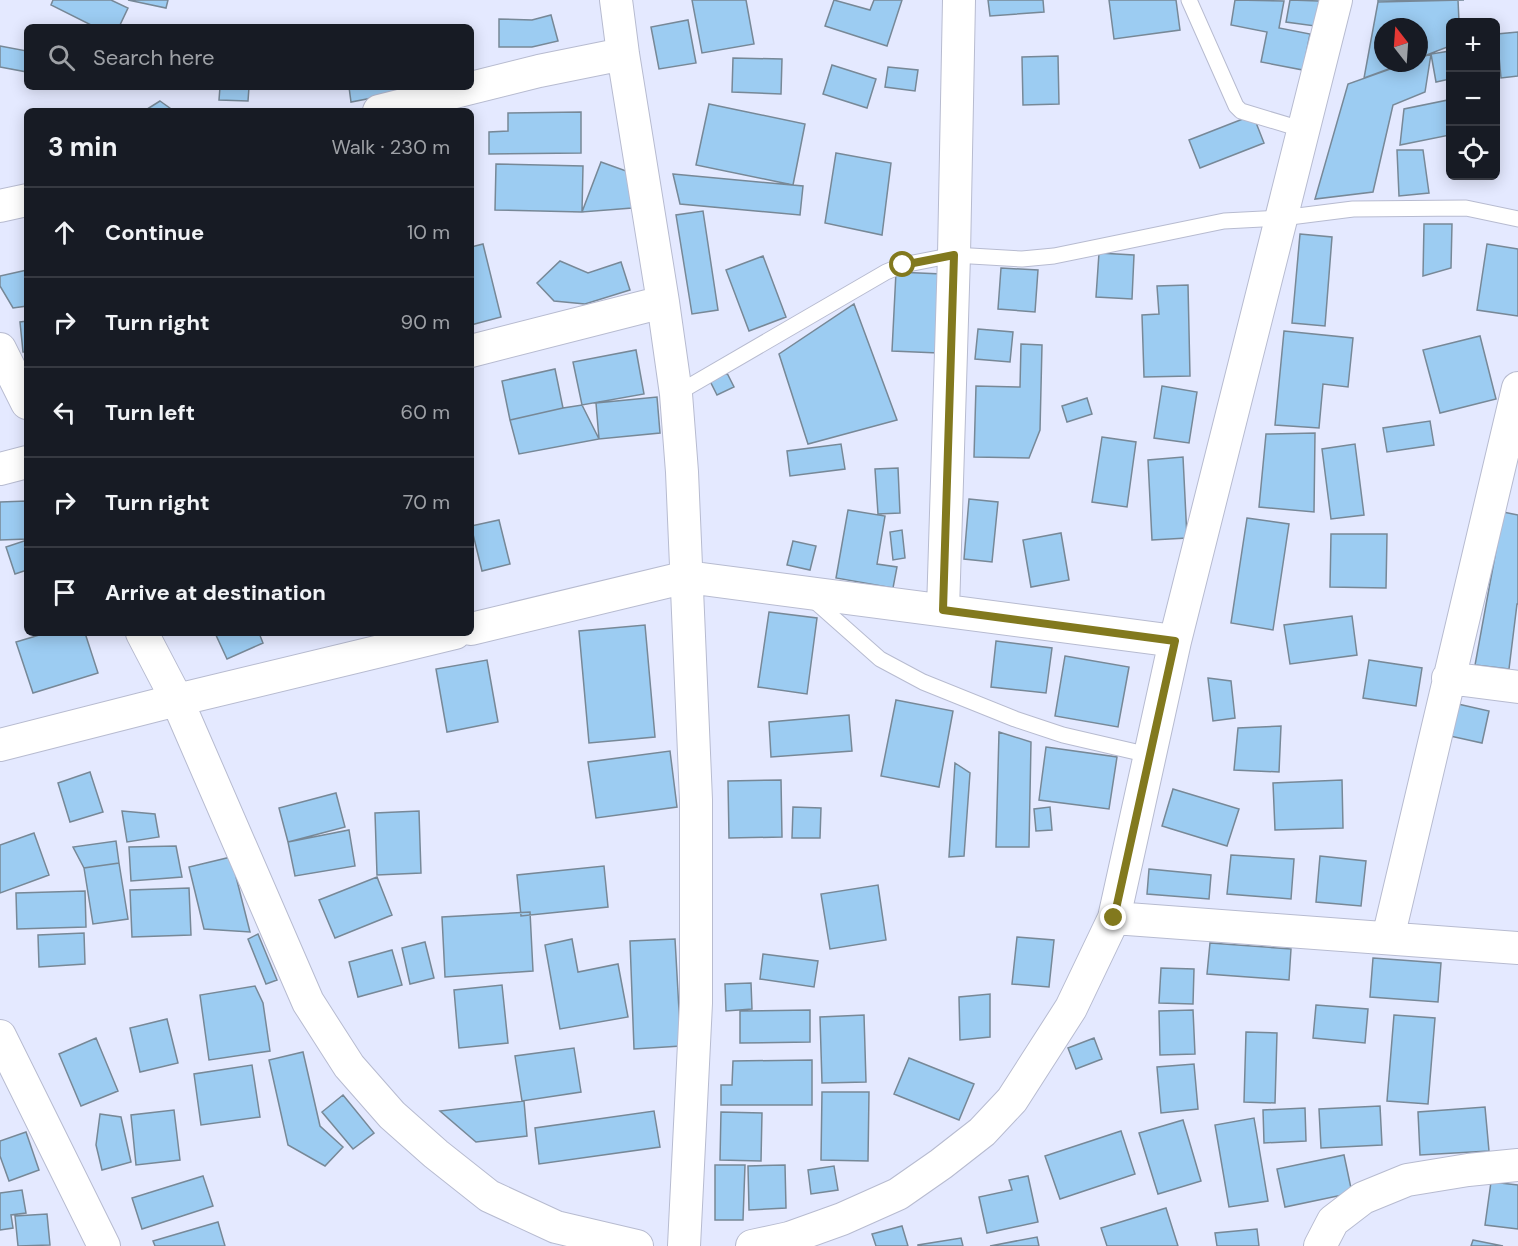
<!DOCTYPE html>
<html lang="en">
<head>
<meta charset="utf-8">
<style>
  :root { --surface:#171b24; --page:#242831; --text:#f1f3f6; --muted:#9ea1a6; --line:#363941 }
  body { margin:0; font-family:"DM Sans",sans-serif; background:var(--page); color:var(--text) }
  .controls { position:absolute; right:18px; top:18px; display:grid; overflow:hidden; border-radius:9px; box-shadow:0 3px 15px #0003 }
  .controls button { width:54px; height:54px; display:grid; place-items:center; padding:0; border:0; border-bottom:2px solid var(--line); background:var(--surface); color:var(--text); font:30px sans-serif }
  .compass { position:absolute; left:1374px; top:18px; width:54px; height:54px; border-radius:50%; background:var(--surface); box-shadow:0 3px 15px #0003; rotate:343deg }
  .stop { position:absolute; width:18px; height:18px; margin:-14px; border:4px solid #82791e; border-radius:50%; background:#fff }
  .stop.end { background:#82791e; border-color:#fff; box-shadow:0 2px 6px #0008 }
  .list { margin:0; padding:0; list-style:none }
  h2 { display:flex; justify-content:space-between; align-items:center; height:78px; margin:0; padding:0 24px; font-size:26px }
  h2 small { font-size:20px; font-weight:400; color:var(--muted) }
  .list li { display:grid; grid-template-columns:39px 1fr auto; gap:18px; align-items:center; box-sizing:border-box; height:90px; padding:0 24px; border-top:2px solid var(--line) }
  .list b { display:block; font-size:22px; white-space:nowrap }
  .list em { font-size:20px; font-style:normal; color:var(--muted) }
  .icon { flex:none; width:33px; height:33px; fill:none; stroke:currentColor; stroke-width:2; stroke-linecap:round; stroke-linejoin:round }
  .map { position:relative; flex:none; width:1518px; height:1246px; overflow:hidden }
  .search { position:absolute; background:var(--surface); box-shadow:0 3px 15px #0003; left:24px; top:24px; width:450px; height:66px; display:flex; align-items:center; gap:15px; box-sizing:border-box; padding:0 21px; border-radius:9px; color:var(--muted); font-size:22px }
  .panel { position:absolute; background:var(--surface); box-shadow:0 3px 15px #0003; left:24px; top:108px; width:450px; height:528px; border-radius:9px }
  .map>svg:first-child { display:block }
  .building { fill:#9cccf2; stroke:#778897; stroke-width:1.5 }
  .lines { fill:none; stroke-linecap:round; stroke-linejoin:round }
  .service-casing { stroke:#b7bbd0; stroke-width:17 }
  .minor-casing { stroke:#b7bbd0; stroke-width:34 }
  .service { stroke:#fff; stroke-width:15 }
  .minor { stroke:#fff; stroke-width:32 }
  .route { stroke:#82791e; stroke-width:8 }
</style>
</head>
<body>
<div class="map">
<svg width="1518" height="1246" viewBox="0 0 1518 1246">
  <rect width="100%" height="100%" fill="#e4e9ff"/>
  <!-- building -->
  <path class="building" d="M 53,0 L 111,0 L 128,8 L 119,27 L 95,27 L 51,5 Z
    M 128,0 L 168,0 L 166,8 Z
    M 692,0 L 746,0 L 754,44 L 702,53 Z
    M 834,0 L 870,10 L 874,0 L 902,0 L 887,46 L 825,26 Z
    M 988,0 L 1043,0 L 1044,12 L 990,16 Z
    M 1109,0 L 1176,0 L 1180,30 L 1114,39 Z
    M 1235,0 L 1284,1 L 1279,28 L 1310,34 L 1303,70 L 1261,62 L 1267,32 L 1231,25 Z
    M 1290,0 L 1319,1 L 1315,26 L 1286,22 Z
    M 1378,0 L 1464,0 L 1378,2 Z
    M 1458,0 L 1459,22 L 1450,22 L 1450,46 L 1419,58 L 1419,27 L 1383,27 L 1383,63 L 1405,63 L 1364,78 L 1378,2 Z
    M 551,15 L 558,41 L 532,47 L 499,47 L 499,19 L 532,20 Z
    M 688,20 L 696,63 L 659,69 L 651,27 Z
    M 1518,32 L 1518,76 L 1501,78 L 1497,34 Z
    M 0,46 L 27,51 L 27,72 L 0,67 Z
    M 1450,51 L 1450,79 L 1436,82 L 1431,54 Z
    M 1431,54 L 1425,92 L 1393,105 L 1373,192 L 1315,199 L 1348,84 L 1407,63 L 1419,63 L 1419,58 Z
    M 1058,56 L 1059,104 L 1023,105 L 1022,57 Z
    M 733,58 L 782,59 L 781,94 L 732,92 Z
    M 832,65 L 876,79 L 867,108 L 823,94 Z
    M 888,67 L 918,70 L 915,91 L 885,87 Z
    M 220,87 L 249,87 L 248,101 L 219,100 Z
    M 349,87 L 409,87 L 409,91 L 351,102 Z
    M 1448,100 L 1450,111 L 1450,135 L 1400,145 L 1404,109 Z
    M 160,101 L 174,111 L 144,111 Z
    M 709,104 L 805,124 L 793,185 L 696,165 Z
    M 581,112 L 581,153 L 489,154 L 489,132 L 508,131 L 508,113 Z
    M 1253,115 L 1264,143 L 1200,168 L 1189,140 Z
    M 1397,150 L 1423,150 L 1429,193 L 1399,196 Z
    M 836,153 L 891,163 L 882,235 L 825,223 Z
    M 601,162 L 629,172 L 632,208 L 582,212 Z
    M 496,164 L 583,166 L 582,212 L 495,210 Z
    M 673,174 L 803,186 L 800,215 L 680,204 Z
    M 703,211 L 718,310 L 692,314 L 676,215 Z
    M 1424,224 L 1452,224 L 1451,268 L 1423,276 Z
    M 1300,234 L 1332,237 L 1325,326 L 1292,323 Z
    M 483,244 L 501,317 L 471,325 L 471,247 Z
    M 1487,244 L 1518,249 L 1518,316 L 1477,310 Z
    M 1099,253 L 1134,255 L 1132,299 L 1096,297 Z
    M 763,256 L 786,317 L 749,331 L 726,270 Z
    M 560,261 L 588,273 L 621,262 L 630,290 L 585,304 L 554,301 L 537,283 Z
    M 1001,268 L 1038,270 L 1035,312 L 998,309 Z
    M 27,270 L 27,306 L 13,308 L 0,286 L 0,276 Z
    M 896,272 L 942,274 L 938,353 L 892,351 Z
    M 1188,285 L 1190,376 L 1144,377 L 1142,315 L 1159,314 L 1157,286 Z
    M 854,304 L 897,420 L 808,444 L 779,354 Z
    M 27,321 L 27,352 L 23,352 L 20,322 Z
    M 978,329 L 1013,332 L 1010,362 L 975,359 Z
    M 1284,331 L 1353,338 L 1348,387 L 1323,384 L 1319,428 L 1275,425 Z
    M 1480,336 L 1496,399 L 1440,413 L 1423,350 Z
    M 1021,344 L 1042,345 L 1040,430 L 1029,458 L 974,457 L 976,386 L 1020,387 Z
    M 636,350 L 644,394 L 582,405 L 573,362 Z
    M 555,369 L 563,408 L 510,420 L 502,381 Z
    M 727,373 L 734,387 L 717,395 L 710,381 Z
    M 1162,386 L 1197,392 L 1189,443 L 1154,438 Z
    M 657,397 L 660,433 L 599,439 L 596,403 Z
    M 1087,398 L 1092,414 L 1067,422 L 1062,406 Z
    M 582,405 L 599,439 L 519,454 L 510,420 L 563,408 Z
    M 1430,421 L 1434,445 L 1387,452 L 1383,428 Z
    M 1315,433 L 1314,512 L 1259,507 L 1266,434 Z
    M 1102,437 L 1136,442 L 1127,507 L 1092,502 Z
    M 841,444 L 845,469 L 790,476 L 787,451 Z
    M 1355,444 L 1364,515 L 1331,519 L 1322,449 Z
    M 1183,457 L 1187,538 L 1152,540 L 1148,460 Z
    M 898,468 L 900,513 L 878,514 L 875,469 Z
    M 969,499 L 998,502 L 992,562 L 964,559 Z
    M 27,501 L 27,539 L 0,540 L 0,502 Z
    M 848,510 L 885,516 L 877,564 L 897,567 L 893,588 L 836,578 Z
    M 1503,512 L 1518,515 L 1518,604 L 1517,604 L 1509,669 L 1475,665 Z
    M 1247,518 L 1289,524 L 1273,630 L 1231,623 Z
    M 499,520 L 510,564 L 482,571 L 471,526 Z
    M 902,530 L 905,558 L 893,560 L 890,532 Z
    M 1061,533 L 1069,580 L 1031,587 L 1023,540 Z
    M 1331,534 L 1387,534 L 1386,588 L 1330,587 Z
    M 27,540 L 27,570 L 15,574 L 6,547 Z
    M 793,541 L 816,546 L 810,570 L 787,565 Z
    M 769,612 L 817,618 L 807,694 L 758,687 Z
    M 1352,616 L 1357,655 L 1290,664 L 1284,625 Z
    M 645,625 L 655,737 L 589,743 L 579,631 Z
    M 46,633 L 85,633 L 98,673 L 33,693 L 16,642 Z
    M 215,633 L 259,633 L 263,643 L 227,659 Z
    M 996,641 L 1052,648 L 1046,693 L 991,687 Z
    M 1065,656 L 1129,667 L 1118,727 L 1055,716 Z
    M 487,660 L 498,722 L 447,732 L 436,669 Z
    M 1369,660 L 1422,668 L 1416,706 L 1363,698 Z
    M 1208,678 L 1231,681 L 1235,718 L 1213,721 Z
    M 896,700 L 953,711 L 939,787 L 881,776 Z
    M 1458,704 L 1489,711 L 1482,743 L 1450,736 Z
    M 849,715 L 852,751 L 771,757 L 769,722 Z
    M 1281,726 L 1279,772 L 1234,770 L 1238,728 Z
    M 999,732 L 1031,742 L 1029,847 L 996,847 Z
    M 1046,747 L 1117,757 L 1109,809 L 1039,800 Z
    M 670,751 L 677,807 L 596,818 L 588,762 Z
    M 955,763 L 970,773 L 964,856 L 949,857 Z
    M 90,772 L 103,812 L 70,822 L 58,783 Z
    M 781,780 L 782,837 L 729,838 L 728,781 Z
    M 1342,780 L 1343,828 L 1275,830 L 1273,783 Z
    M 1173,789 L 1239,809 L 1227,846 L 1162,826 Z
    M 336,793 L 345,827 L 288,842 L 279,808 Z
    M 793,807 L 821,808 L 820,838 L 792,838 Z
    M 1050,807 L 1052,830 L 1036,831 L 1034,809 Z
    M 122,811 L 155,814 L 159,837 L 127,842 Z
    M 419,811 L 421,873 L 377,875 L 375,813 Z
    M 349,830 L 355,866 L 295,876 L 288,842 Z
    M 34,833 L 49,875 L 0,893 L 0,845 Z
    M 116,841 L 119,863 L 84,868 L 73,847 Z
    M 176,846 L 182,877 L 131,881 L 129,847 Z
    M 1231,855 L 1294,859 L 1291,899 L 1227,894 Z
    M 1320,856 L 1366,861 L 1361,906 L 1316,902 Z
    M 231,857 L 250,932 L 204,929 L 189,867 Z
    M 119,863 L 128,919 L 93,924 L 84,868 Z
    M 604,866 L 608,907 L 521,916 L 517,875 Z
    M 1149,869 L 1211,875 L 1209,899 L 1147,894 Z
    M 377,877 L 392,915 L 335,938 L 319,900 Z
    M 878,885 L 886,940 L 830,949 L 821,894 Z
    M 189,888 L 191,935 L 132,937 L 130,890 Z
    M 85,891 L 86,927 L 17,929 L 16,893 Z
    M 530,912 L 533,971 L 445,977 L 442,917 Z
    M 84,933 L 85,964 L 39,967 L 38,935 Z
    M 258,934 L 277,980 L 266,984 L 248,939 Z
    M 1017,937 L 1054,940 L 1049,987 L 1012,984 Z
    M 572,939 L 578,972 L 618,964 L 628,1017 L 560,1029 L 545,945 Z
    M 675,939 L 681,1046 L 634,1049 L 630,941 Z
    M 425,942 L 434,978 L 410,984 L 402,948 Z
    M 1210,943 L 1291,949 L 1289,980 L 1207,974 Z
    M 392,950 L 402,985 L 358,997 L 349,962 Z
    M 763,954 L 818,961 L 814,987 L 760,979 Z
    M 1373,958 L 1441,963 L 1438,1002 L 1370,997 Z
    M 1161,968 L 1194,969 L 1193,1004 L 1159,1003 Z
    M 751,983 L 752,1009 L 726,1011 L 725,984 Z
    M 502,985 L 508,1043 L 459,1048 L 454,990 Z
    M 255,986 L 263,1003 L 270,1051 L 209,1060 L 200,995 Z
    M 990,994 L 990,1037 L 960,1040 L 959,997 Z
    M 1316,1005 L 1368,1009 L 1365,1043 L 1313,1038 Z
    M 810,1010 L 810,1042 L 740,1043 L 740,1011 Z
    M 1193,1010 L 1195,1054 L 1160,1055 L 1159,1011 Z
    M 864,1015 L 866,1082 L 822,1083 L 820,1017 Z
    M 1394,1015 L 1435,1018 L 1428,1104 L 1387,1101 Z
    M 167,1019 L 178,1063 L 140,1072 L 130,1028 Z
    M 1246,1032 L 1277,1033 L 1275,1103 L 1244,1102 Z
    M 96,1038 L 118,1091 L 81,1106 L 59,1054 Z
    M 1094,1038 L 1102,1059 L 1076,1069 L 1068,1048 Z
    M 574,1048 L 581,1092 L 522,1101 L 515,1056 Z
    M 303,1052 L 320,1126 L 343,1147 L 325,1166 L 288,1145 L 269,1060 Z
    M 909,1058 L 974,1084 L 959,1120 L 894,1094 Z
    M 812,1060 L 812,1105 L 721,1105 L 721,1085 L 732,1085 L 733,1061 Z
    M 1194,1064 L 1198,1109 L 1161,1113 L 1157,1067 Z
    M 252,1065 L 260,1117 L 201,1125 L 194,1074 Z
    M 822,1092 L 869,1092 L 868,1161 L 821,1160 Z
    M 343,1095 L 374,1133 L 353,1149 L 322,1112 Z
    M 524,1101 L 527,1136 L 476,1142 L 440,1111 Z
    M 1380,1106 L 1382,1145 L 1321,1148 L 1319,1109 Z
    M 1485,1107 L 1489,1151 L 1420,1155 L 1418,1112 Z
    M 1305,1108 L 1306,1141 L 1264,1143 L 1263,1110 Z
    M 174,1110 L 180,1160 L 136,1165 L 131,1115 Z
    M 654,1111 L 660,1147 L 539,1164 L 535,1128 Z
    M 721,1112 L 762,1113 L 761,1161 L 720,1160 Z
    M 100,1114 L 121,1117 L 131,1162 L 102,1170 L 96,1145 Z
    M 1254,1118 L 1268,1201 L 1229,1207 L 1215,1125 Z
    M 1183,1120 L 1201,1181 L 1158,1194 L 1139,1133 Z
    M 1121,1131 L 1135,1174 L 1060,1199 L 1045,1156 Z
    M 26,1132 L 39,1170 L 9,1181 L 0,1156 L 0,1141 Z
    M 1344,1155 L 1352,1193 L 1285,1207 L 1277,1169 Z
    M 715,1165 L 745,1165 L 743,1220 L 715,1220 Z
    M 785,1165 L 786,1208 L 749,1210 L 748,1166 Z
    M 834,1166 L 838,1190 L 811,1194 L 808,1170 Z
    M 203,1176 L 213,1206 L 142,1229 L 132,1198 Z
    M 1028,1176 L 1038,1222 L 987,1233 L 979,1197 L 1012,1190 L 1009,1180 Z
    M 1491,1182 L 1518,1185 L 1518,1229 L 1485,1225 Z
    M 22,1190 L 26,1213 L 11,1215 L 13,1228 L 0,1230 L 0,1193 Z
    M 1166,1208 L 1178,1246 L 1107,1246 L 1101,1228 Z
    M 47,1214 L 50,1245 L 18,1246 L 15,1216 Z
    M 218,1222 L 225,1246 L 155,1246 L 153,1241 Z
    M 902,1226 L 908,1246 L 876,1246 L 872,1234 Z
    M 1257,1229 L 1259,1246 L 1217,1246 L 1215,1233 Z
    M 1037,1237 L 1039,1246 L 990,1246 Z
    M 961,1238 L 963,1246 L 918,1246 L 918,1245 Z
    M 1473,1240 L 1503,1246 L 1471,1246 Z"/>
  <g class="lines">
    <!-- service casing -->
    <g class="service-casing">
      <path id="service" d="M 1189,0 L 1236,106 L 1241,111 L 1304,130
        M 676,394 L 886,272 L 903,265 L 954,255 L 1022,259 L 1054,256 L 1224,221 L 1282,218 L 1353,209 L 1466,208 L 1518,219
        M 810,597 L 880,659 L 923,682 L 1015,719 L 1063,735 L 1149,755"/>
    </g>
    <!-- minor casing -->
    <g class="minor-casing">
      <path id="minor" d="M 616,0 L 623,54 L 663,302 L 676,394 L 682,472 L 696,800 L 696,1003 L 684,1246
        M 379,111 L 539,71 L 623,54
        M 0,206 L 27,200
        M 0,349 L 27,403
        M 471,351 L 663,302
        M 0,469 L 27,462
        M 943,610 L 954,255 L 959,0
        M 471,629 L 687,577 L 1175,641
        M 142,633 L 177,700 L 308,1002 L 349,1066 L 392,1115 L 436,1154 L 489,1196 L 556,1227 L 637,1246
        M 1448,678 L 1518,687
        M 0,745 L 177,700 L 455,633
        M 1114,918 L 1518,948
        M 1388,938 L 1518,388
        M 0,1036 L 104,1246
        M 752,1246 L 789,1238 L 842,1219 L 898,1194 L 941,1164 L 982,1132 L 1012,1100 L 1071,1008 L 1114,918 L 1175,641 L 1336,0
        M 1320,1246 L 1333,1221 L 1363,1198 L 1407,1180 L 1468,1170 L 1518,1165"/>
    </g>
    <!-- service -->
    <use href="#service" class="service"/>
    <!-- minor -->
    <use href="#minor" class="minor"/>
  </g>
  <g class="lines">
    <!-- route -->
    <path class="route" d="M 903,265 L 954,255 L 943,610 L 1175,641 L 1114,918"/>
  </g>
</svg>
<div class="controls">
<button>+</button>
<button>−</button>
<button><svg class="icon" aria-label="locate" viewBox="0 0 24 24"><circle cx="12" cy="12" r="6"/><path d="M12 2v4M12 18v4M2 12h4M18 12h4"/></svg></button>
</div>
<svg class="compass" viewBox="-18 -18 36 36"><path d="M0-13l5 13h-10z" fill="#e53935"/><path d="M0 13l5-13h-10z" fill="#9ea1a6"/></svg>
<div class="stop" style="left:903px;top:265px"></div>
<div class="stop end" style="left:1114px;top:918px"></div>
<div class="search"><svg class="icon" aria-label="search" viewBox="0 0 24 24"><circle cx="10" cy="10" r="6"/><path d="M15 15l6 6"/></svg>Search here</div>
<section class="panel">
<h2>3 min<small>Walk · 230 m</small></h2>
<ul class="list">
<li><svg class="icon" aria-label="ahead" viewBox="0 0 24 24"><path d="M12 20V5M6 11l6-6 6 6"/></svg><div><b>Continue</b></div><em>10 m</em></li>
<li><svg class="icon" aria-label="right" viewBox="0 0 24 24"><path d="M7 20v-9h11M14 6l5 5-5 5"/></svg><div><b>Turn right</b></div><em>90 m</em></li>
<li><svg class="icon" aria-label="left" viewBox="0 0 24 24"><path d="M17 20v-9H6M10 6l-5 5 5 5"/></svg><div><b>Turn left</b></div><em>60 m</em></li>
<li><svg class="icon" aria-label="right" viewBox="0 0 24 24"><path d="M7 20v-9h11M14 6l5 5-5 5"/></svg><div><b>Turn right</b></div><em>70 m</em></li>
<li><svg class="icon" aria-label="arrive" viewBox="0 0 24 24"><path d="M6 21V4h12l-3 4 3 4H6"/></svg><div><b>Arrive at destination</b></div></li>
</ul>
</section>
</div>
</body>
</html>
